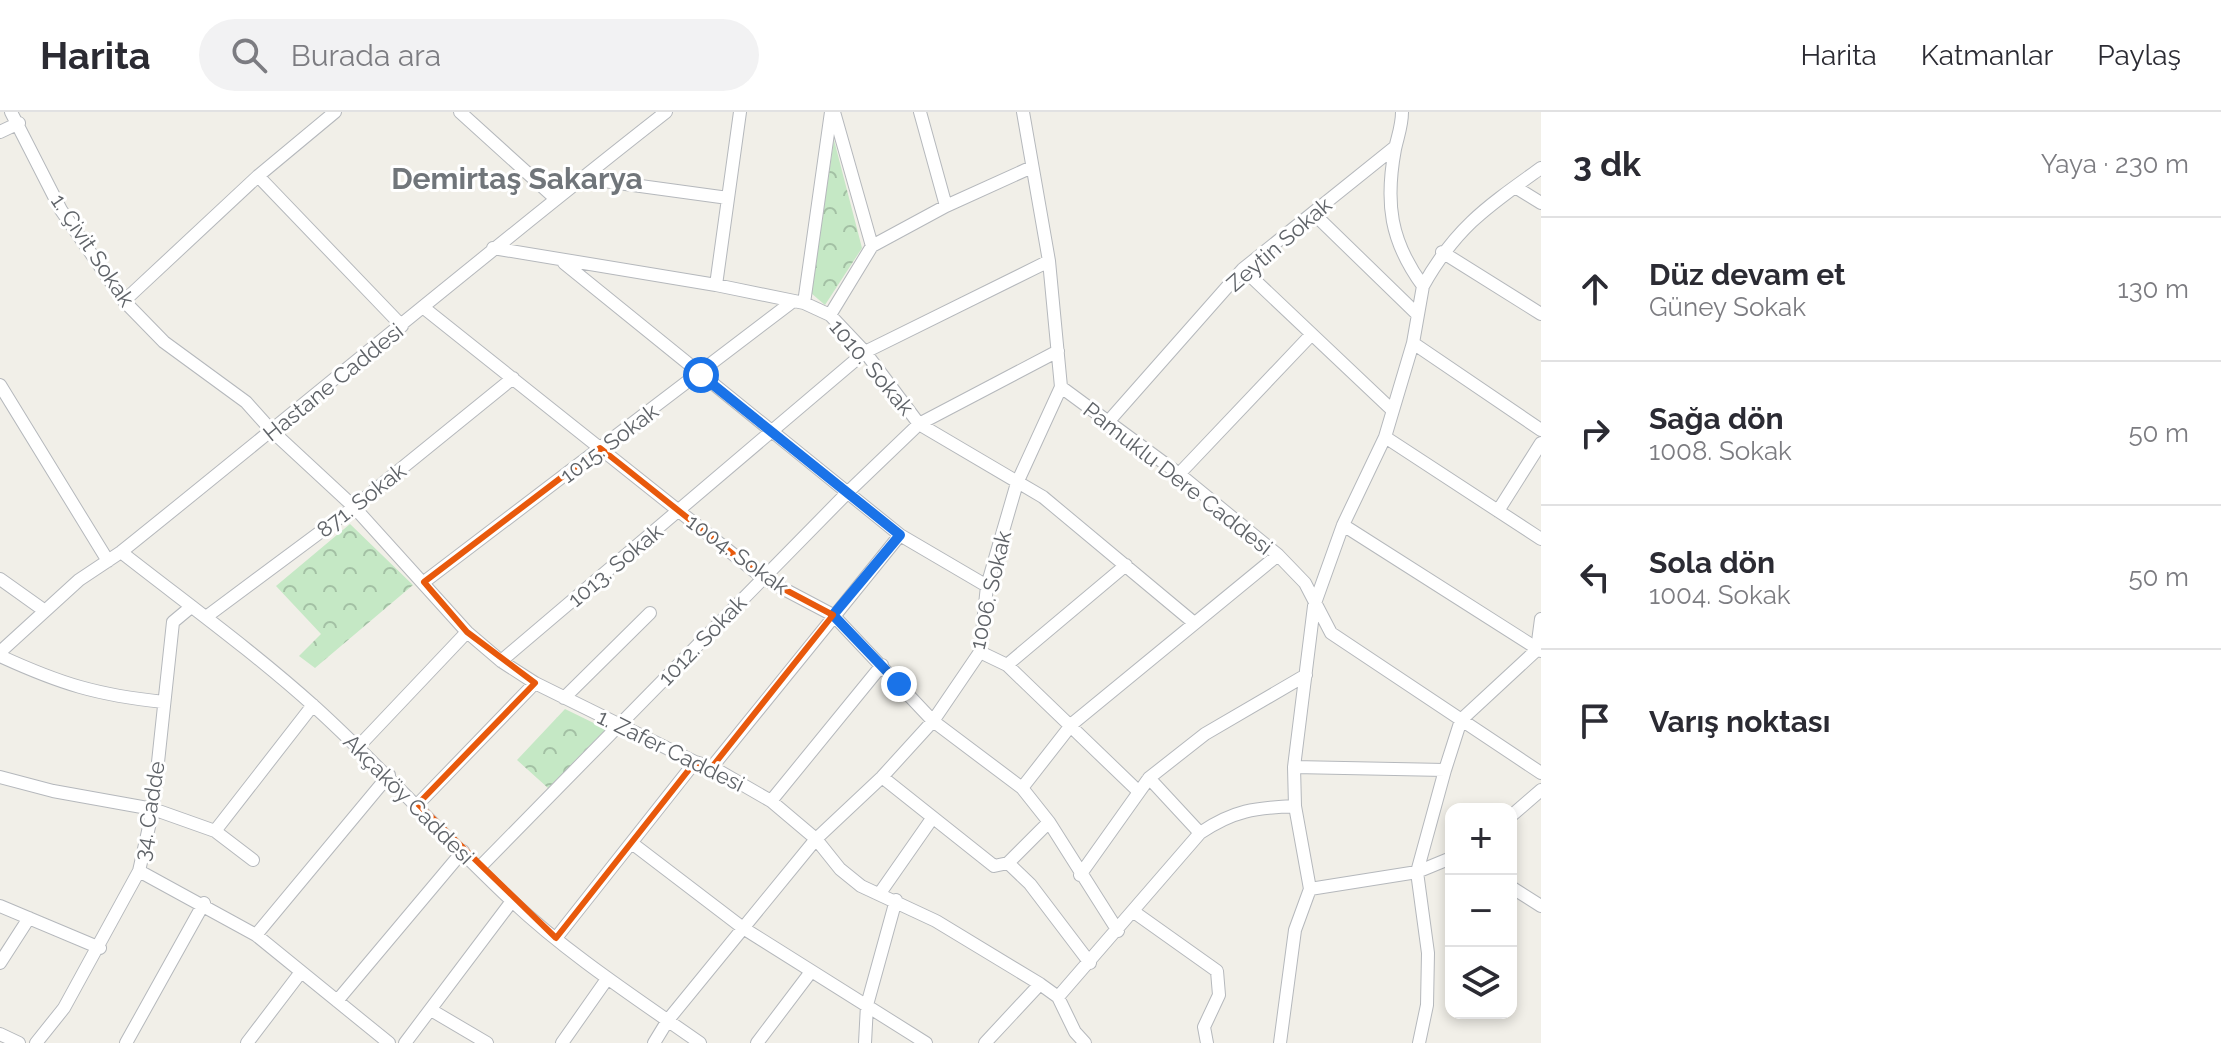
<!DOCTYPE html>
<html lang="tr">
<head>
<meta charset="utf-8">
<style>
  :root { --surface:#fff; --page:#f2f2f3; --text:#2b2b33; --muted:#7c7c81; --line:#e1e1e2 }
  body { margin:0; font-family:Raleway,sans-serif; background:var(--page); color:var(--text) }
  .controls { position:absolute; right:24px; bottom:24px; display:grid; overflow:hidden; border-radius:16px; box-shadow:0 4px 12px #0003 }
  .controls button { width:72px; height:72px; display:grid; place-items:center; padding:0; border:0; border-bottom:2px solid var(--line); background:var(--surface); color:var(--text); font:40px sans-serif }
  .stop { position:absolute; width:24px; height:24px; margin:-18px; border:6px solid #1a73e8; border-radius:50%; background:#fff }
  .stop.end { background:#1a73e8; border-color:#fff; box-shadow:0 2px 8px #0008 }
  .list { margin:0; padding:0; list-style:none }
  h2 { display:flex; justify-content:space-between; align-items:center; height:104px; margin:0; padding:0 32px; font-size:34px }
  h2 small { font-size:26px; font-weight:400; color:var(--muted) }
  .list li { display:grid; grid-template-columns:52px 1fr auto; gap:24px; align-items:center; box-sizing:border-box; height:144px; padding:0 32px; border-top:2px solid var(--line) }
  .list b { display:block; font-size:30px; white-space:nowrap }
  .list p { margin:0; font-size:26px; white-space:nowrap; color:var(--muted) }
  .list em { font-size:26px; font-style:normal; color:var(--muted) }
  .icon { flex:none; width:44px; height:44px; fill:none; stroke:currentColor; stroke-width:2; stroke-linecap:round; stroke-linejoin:round }
  .map { position:relative; flex:none; width:1541px; height:931px; overflow:hidden }
  header { display:flex; align-items:center; gap:48px; box-sizing:border-box; height:112px; padding:0 40px; background:var(--surface); border-bottom:2px solid var(--line) }
  header strong { font-size:38px }
  nav { display:flex; gap:44px; margin-inline-start:auto; font-size:28px }
  .search { width:560px; height:72px; background:var(--page); display:flex; align-items:center; gap:20px; box-sizing:border-box; padding:0 28px; border-radius:44px; color:var(--muted); font-size:30px }
  main { display:flex }
  aside { flex:1; background:var(--surface) }
  .map>svg:first-child { display:block }
  .park { fill:url(#park-crowns) }
  .lines { fill:none; stroke-linecap:round; stroke-linejoin:round }
  .minor-casing { stroke:#b5b8bc; stroke-width:14 }
  .minor { stroke:#fff; stroke-width:12 }
  .route { stroke:#1a73e8; stroke-width:10 }
  .marked { fill:none; stroke:#e8590c; stroke-width:6; stroke-linejoin:round }
  .labels { text-anchor:middle; dominant-baseline:central; stroke-width:6; stroke-linejoin:round; paint-order:stroke }
  .street-label { font-size:22px; fill:#5f6368; stroke:#fff }
  .district-label { font-size:30px; font-weight:bold; fill:#70757a; stroke:#fff }
</style>
</head>
<body>
<header>
<strong>Harita</strong>
<div class="search"><svg class="icon" aria-label="search" viewBox="0 0 24 24"><circle cx="10" cy="10" r="6"/><path d="M15 15l6 6"/></svg>Burada ara</div>
<nav><a>Harita</a><a>Katmanlar</a><a>Paylaş</a></nav>
</header>
<main>
<div class="map">
<svg width="1541" height="931" viewBox="0 0 1541 931">
  <defs>
    <pattern id="park-crowns" width="20" height="18" patternUnits="userSpaceOnUse" patternTransform="scale(2)"><rect width="20" height="18" fill="#c5e8c5"/><path d="M2 6a3 3 0 1 1 6 0M12 15a3 3 0 1 1 6 0" fill="none" stroke="#a3c0a4"/></pattern>
  </defs>
  <rect width="100%" height="100%" fill="#f1efe8"/>
  <!-- park -->
  <path class="park" d="M 834,28 L 862,136 L 825,193 L 811,181 Z
    M 350,412 L 413,473 L 315,556 L 299,544 L 321,522 L 276,474 Z
    M 565,597 L 606,617 L 548,676 L 517,648 Z"/>
  <g class="lines">
    <!-- minor casing -->
    <g class="minor-casing">
      <path id="minor" d="M 11,0 L 61,98 L 124,189 L 164,230 L 246,290 L 272,319 L 354,395 L 467,520 L 501,549 L 535,571 L 695,650 L 712,655 L 771,689 L 816,727 L 840,757 L 861,774 L 936,809 L 1040,872 L 1058,885 L 1075,920 L 1085,931
        M 460,0 L 556,87
        M 834,0 L 872,134
        M 920,0 L 946,94
        M 1023,0 L 1049,149 L 1061,275 L 1179,362 L 1278,443 L 1305,471 L 1331,521 L 1541,661
        M 0,20 L 19,11
        M 258,64 L 402,214
        M 582,66 L 728,86
        M 1515,75 L 1541,91
        M 1313,101 L 1418,203
        M 493,136 L 716,173 L 804,191 L 830,203 L 865,240 L 919,312 L 1043,385 L 1193,510
        M 1442,140 L 1541,202
        M 564,151 L 900,423 L 987,474
        M 1243,157 L 1391,297
        M 716,173 L 740,0
        M 1423,174 C 1456,115 1488,94 1541,56
        M 124,189 L 258,64 L 335,0
        M 804,191 L 831,0
        M 424,196 L 763,466 L 833,503 L 933,609 L 1022,676 L 1049,710 L 1118,819
        M 830,203 L 872,134 L 946,94 L 1032,55
        M 1413,231 L 1541,318
        M 0,273 L 108,449
        M 1108,310 L 1243,157 L 1395,35
        M 1385,325 L 1541,427
        M 1179,362 L 1310,224
        M 1498,399 L 1541,331
        M 1343,413 L 1541,539
        M 121,440 C 186,491 254,540 316,596 C 383,657 444,725 511,788 C 568,842 636,886 700,931
        M 0,467 L 45,499
        M 424,470 L 792,190
        M 206,505 L 354,395 L 513,266
        M 1537,537 L 1541,507
        M 0,540 L 79,468 L 121,440 C 303,294 482,144 666,0
        M 980,540 L 1007,553 L 1139,680
        M 0,544 C 61,572 97,583 164,590
        M 501,549 L 865,240 L 1049,149
        M 1007,553 L 1126,453
        M 564,586 L 650,501
        M 358,635 L 467,520
        M 712,655 L 900,423
        M 1294,655 L 1445,658
        M 0,665 L 53,679 L 153,697 L 215,719 L 313,593
        M 882,665 L 994,754 L 1008,751 L 1030,772 L 1090,851
        M 1149,666 L 1200,721
        M 1022,676 L 1072,612 L 1278,443
        M 771,689 L 882,553
        M 418,692 L 535,571
        M 1511,704 L 1541,678
        M 215,719 L 253,748
        M 633,732 L 743,816 L 926,931
        M 1008,751 L 1049,710
        M 479,756 L 847,381 L 919,312 L 1058,239
        M 139,759 L 256,823 L 389,931
        M 1080,763 L 1149,666 L 1205,622 L 1306,563
        M 1511,775 L 1541,794
        M 1310,777 L 1417,760 L 1451,746
        M 880,781 L 931,708
        M 0,794 L 100,836
        M 1134,800 L 1217,859 L 1219,883 L 1204,915 L 1207,931
        M 256,823 L 389,663
        M 556,826 L 695,650
        M 0,851 L 29,806
        M 1058,885 L 1200,721 C 1234,698 1255,696 1295,694
        M 337,889 L 463,739
        M 431,898 L 487,931
        M 0,922 L 19,931
        M 36,931 L 64,896 L 139,759 L 153,697 L 173,510 L 191,495
        M 126,931 L 204,791
        M 247,931 L 301,860
        M 405,931 L 512,789
        M 562,931 L 607,867
        M 654,931 L 668,908 L 816,727 L 882,665 L 933,609 L 980,540 L 987,474 L 1017,371 L 1061,275
        M 757,931 L 810,861
        M 865,931 L 867,893 L 896,788
        M 985,931 L 1040,872
        M 1280,931 L 1295,818 L 1310,777 L 1295,694 L 1294,655 L 1314,494 L 1343,413 L 1385,325 L 1413,231 L 1423,174 C 1390,129 1385,91 1395,37 C 1398,23 1402,14 1402,0
        M 1419,931 L 1427,893 L 1428,841 L 1417,760 L 1445,658 L 1461,608 L 1541,534"/>
    </g>
    <!-- minor -->
    <use href="#minor" class="minor"/>
  </g>
  <g class="lines">
    <!-- route -->
    <path class="route" d="M 701,263 L 900,423 L 833,503 L 899,572"/>
  </g>
  <!-- marked area -->
  <path class="marked" d="M 600,336 L 763,466 L 833,503 L 712,655 L 695,650 L 556,826 L 418,692 L 535,571 L 467,520 L 424,470 Z"/>
  <g class="labels">
    <!-- street labels -->
    <g class="street-label">
      <text transform="translate(1279 132) rotate(-41)">Zeytin Sokak</text>
      <text transform="translate(93 138) rotate(56)">1. Çivit Sokak</text>
      <text transform="translate(872 255) rotate(50)">1010. Sokak</text>
      <text transform="translate(333 270) rotate(-39)">Hastane Caddesi</text>
      <text transform="translate(609 331) rotate(-37)">1015. Sokak</text>
      <text transform="translate(1178 366) rotate(38)">Pamuklu Dere Caddesi</text>
      <text transform="translate(361 388) rotate(-38)">871. Sokak</text>
      <text transform="translate(738 442) rotate(36)">1004. Sokak</text>
      <text transform="translate(615 453) rotate(-40)">1013. Sokak</text>
      <text transform="translate(990 478) rotate(-77)">1006. Sokak</text>
      <text transform="translate(702 528) rotate(-46)">1012. Sokak</text>
      <text transform="translate(671 638) rotate(26)">1. Zafer Caddesi</text>
      <text transform="translate(409 687) rotate(45)">Akçaköy Caddesi</text>
      <text transform="translate(149 699) rotate(-81)">34. Cadde</text>
    </g>
    <!-- district labels -->
    <g class="district-label">
      <text x="517" y="66">Demirtaş Sakarya</text>
    </g>
  </g>
</svg>
<div class="controls">
<button>+</button>
<button>−</button>
<button><svg class="icon" aria-label="layers" viewBox="0 0 24 24"><path d="M12 4l9 5-9 5-9-5zM3 14l9 5 9-5"/></svg></button>
</div>
<div class="stop" style="left:701px;top:263px"></div>
<div class="stop end" style="left:899px;top:572px"></div>
</div>
<aside>
<h2>3 dk<small>Yaya · 230 m</small></h2>
<ul class="list">
<li><svg class="icon" aria-label="ahead" viewBox="0 0 24 24"><path d="M12 20V5M6 11l6-6 6 6"/></svg><div><b>Düz devam et</b><p>Güney Sokak</p></div><em>130 m</em></li>
<li><svg class="icon" aria-label="right" viewBox="0 0 24 24"><path d="M7 20v-9h11M14 6l5 5-5 5"/></svg><div><b>Sağa dön</b><p>1008. Sokak</p></div><em>50 m</em></li>
<li><svg class="icon" aria-label="left" viewBox="0 0 24 24"><path d="M17 20v-9H6M10 6l-5 5 5 5"/></svg><div><b>Sola dön</b><p>1004. Sokak</p></div><em>50 m</em></li>
<li><svg class="icon" aria-label="arrive" viewBox="0 0 24 24"><path d="M6 21V4h12l-3 4 3 4H6"/></svg><div><b>Varış noktası</b></div></li>
</ul>
</aside>
</main>
</body>
</html>
